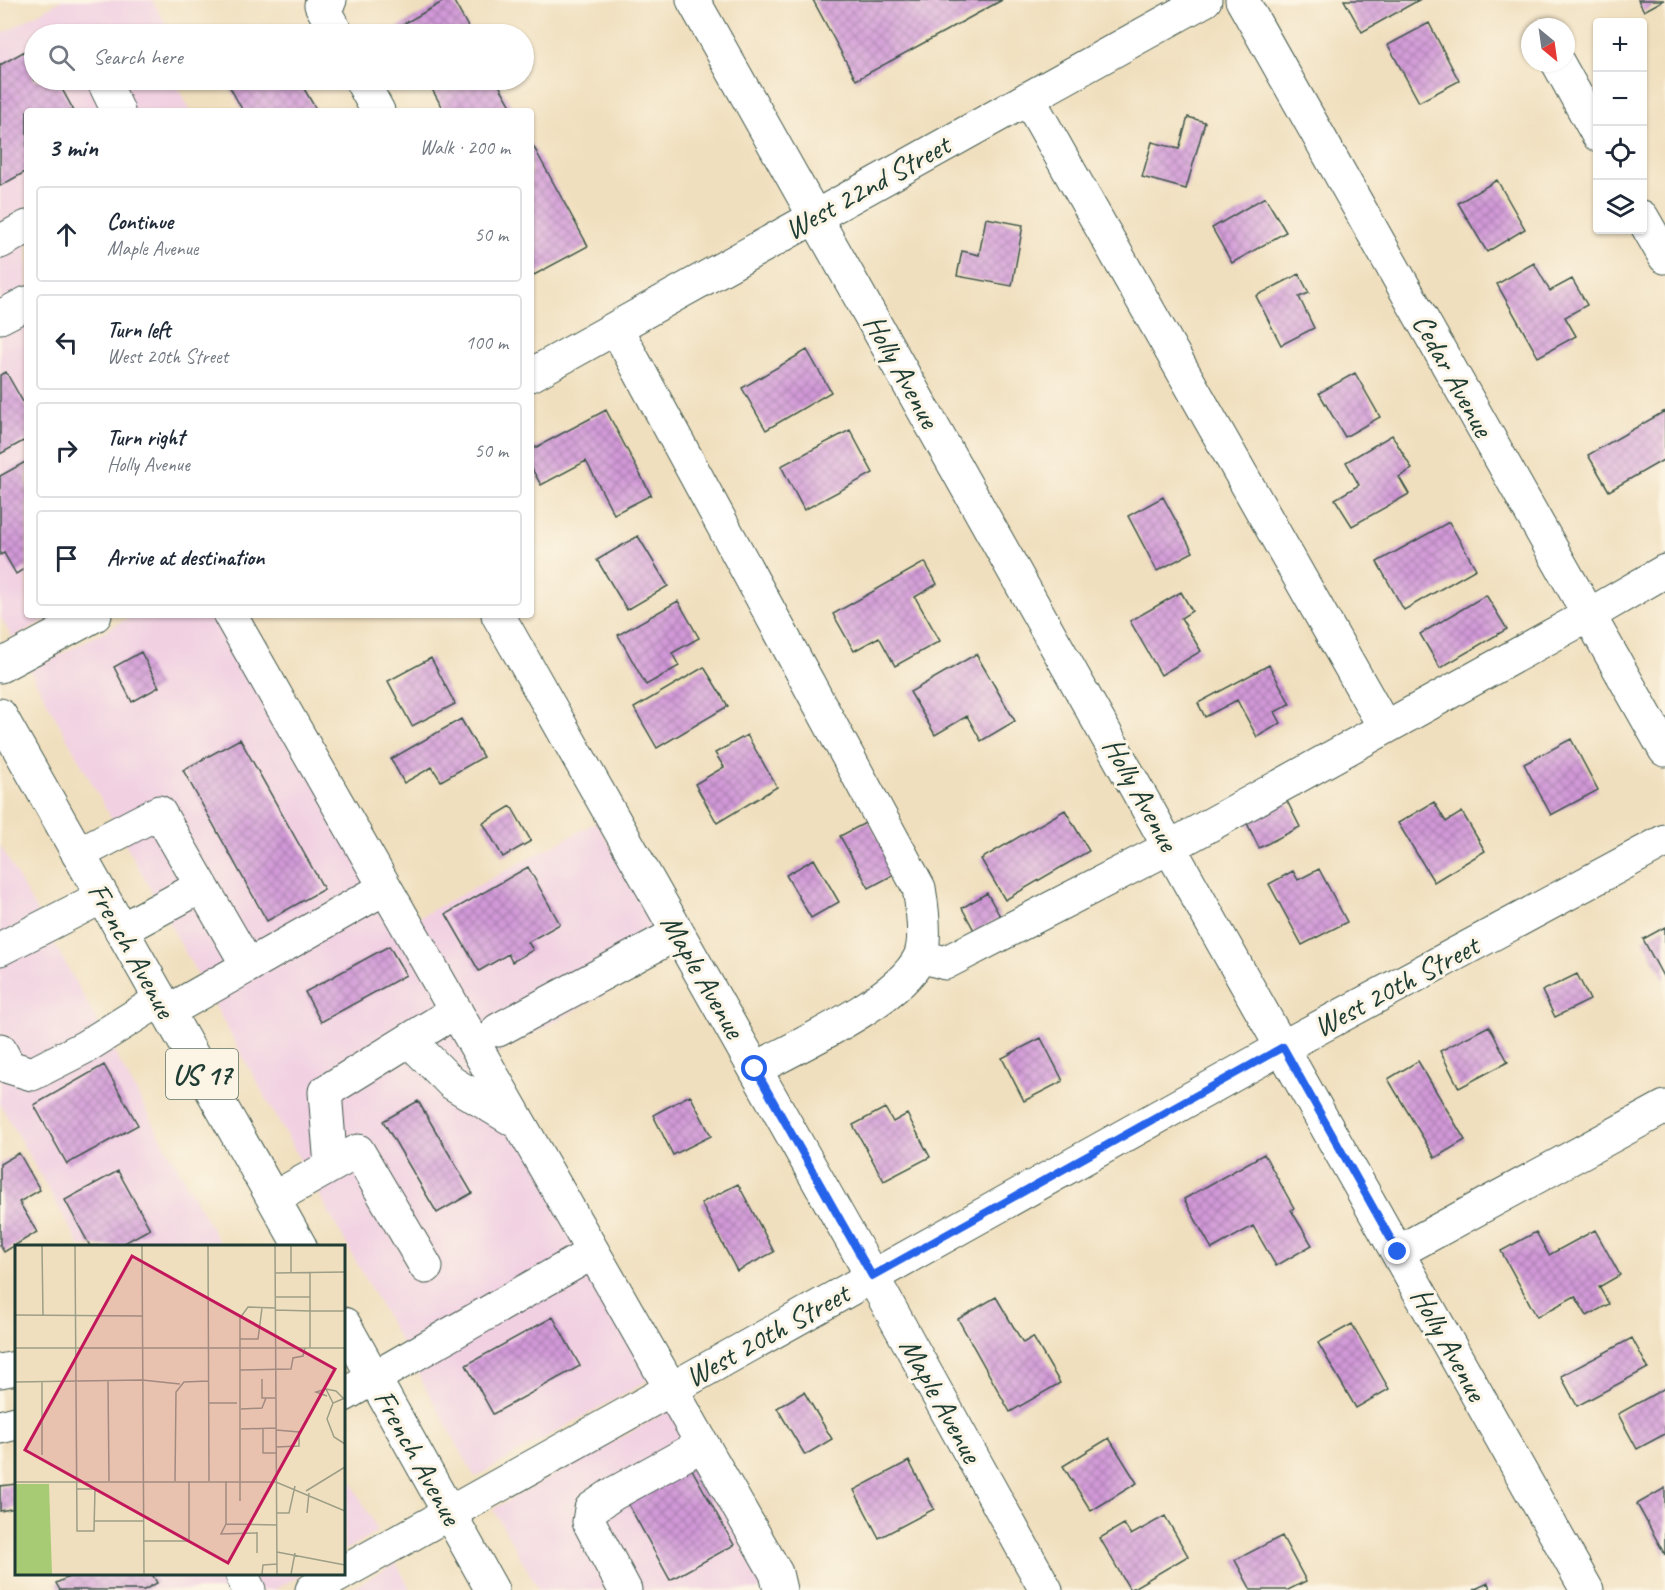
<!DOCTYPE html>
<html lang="en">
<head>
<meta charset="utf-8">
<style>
  :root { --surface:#fff; --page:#f2f2f3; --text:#1f2937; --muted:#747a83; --line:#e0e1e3 }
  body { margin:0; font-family:Caveat,sans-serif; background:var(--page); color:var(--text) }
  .controls { position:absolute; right:18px; top:18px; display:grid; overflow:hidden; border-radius:6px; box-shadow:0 2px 4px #0004 }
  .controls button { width:54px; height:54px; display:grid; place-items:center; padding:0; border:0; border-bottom:2px solid var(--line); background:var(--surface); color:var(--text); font:30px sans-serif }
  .compass { position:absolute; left:1521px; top:18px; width:54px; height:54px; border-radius:50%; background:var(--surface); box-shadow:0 2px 4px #0004; rotate:151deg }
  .stop { position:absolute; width:18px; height:18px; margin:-14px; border:4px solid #2563eb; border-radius:50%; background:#fff }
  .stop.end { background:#2563eb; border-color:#fff; box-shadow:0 2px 6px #0008 }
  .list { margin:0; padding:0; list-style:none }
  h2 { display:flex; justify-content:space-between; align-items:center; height:78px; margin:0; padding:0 24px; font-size:26px }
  h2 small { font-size:20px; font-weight:400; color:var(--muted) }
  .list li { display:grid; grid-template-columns:39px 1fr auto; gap:18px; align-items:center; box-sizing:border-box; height:96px; margin:0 12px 12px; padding:0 12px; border:2px solid var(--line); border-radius:6px }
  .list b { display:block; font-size:22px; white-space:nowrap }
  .list p { margin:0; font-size:20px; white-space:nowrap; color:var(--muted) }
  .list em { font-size:20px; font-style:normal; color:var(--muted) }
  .icon { flex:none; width:33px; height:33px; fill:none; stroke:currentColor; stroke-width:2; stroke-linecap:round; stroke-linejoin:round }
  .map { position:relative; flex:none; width:1665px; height:1590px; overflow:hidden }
  .search { position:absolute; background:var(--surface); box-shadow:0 2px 4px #0004; left:24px; top:24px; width:510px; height:66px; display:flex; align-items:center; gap:15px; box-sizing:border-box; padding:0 21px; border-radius:33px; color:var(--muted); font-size:22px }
  .panel { position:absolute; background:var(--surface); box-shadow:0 2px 4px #0004; left:24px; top:108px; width:510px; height:510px; border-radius:6px }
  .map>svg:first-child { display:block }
  .built { fill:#f1d0e2 }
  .building { fill:url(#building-cross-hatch) }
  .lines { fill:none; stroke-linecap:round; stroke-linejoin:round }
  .minor-casing { stroke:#3e5549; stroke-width:35 }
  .major-casing { stroke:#3e5549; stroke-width:35 }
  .minor { stroke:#fff; stroke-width:33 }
  .major { stroke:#fff; stroke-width:33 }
  .route { stroke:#2563eb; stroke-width:8 }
  .labels { text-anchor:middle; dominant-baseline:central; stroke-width:6; stroke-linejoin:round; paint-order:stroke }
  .shield { fill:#fcf5e5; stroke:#617469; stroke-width:1.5 }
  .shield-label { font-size:28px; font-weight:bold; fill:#1f3d34 }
  .street-label { font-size:30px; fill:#1f3d34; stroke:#fcf5e5 }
  .inset-road { fill:none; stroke:#9c9e87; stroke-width:1.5 }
  .view { fill:#c2185b; fill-opacity:0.15; stroke:#c2185b; stroke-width:3 }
  .inset-edge { fill:none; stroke:#1f3d34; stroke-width:3 }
</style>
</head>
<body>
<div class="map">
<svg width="1665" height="1590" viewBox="0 0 1665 1590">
  <defs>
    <pattern id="building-cross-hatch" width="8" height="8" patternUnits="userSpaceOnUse" patternTransform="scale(1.5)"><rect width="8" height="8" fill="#d299d8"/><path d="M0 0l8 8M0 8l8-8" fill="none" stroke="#aa7eb0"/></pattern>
  </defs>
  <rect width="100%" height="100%" fill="#fcf5e5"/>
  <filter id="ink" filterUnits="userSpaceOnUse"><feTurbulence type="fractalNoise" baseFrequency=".0167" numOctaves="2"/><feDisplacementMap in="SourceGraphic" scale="12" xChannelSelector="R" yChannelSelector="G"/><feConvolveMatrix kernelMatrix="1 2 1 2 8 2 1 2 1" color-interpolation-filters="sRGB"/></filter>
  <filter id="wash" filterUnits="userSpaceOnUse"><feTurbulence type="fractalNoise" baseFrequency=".008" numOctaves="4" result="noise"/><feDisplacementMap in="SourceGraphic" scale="24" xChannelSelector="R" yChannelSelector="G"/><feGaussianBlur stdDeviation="1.35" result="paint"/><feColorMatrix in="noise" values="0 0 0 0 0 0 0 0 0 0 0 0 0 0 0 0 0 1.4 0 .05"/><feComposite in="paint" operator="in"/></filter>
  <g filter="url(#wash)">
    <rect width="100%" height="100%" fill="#f0dfbe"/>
    <!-- built -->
    <path class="built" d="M 62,0 L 152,0 L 172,34 L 34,34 L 34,80 L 173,80 L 191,111 L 27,111 L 27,615 L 56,615 L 12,638 L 0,616 L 0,35 Z
      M 134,615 L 235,615 L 408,923 L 597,822 L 673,956 L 486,1060 L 663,1372 L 475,1477 L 30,671 Z
      M 0,845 L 221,1246 L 80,1246 L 0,1104 Z
      M 681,1404 L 786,1590 L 539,1590 L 493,1509 Z
      M 344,1468 L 378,1531 L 344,1551 Z
      M 396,1563 L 411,1590 L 349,1590 Z
      M 121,1574 L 303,1574 L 274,1590 L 130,1590 Z"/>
    <g id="blocks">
      <!-- building -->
      <path class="building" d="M 446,0 L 453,0 L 472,34 L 402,34 L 398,27 Z
        M 813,0 L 1002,0 L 856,80 Z
        M 1344,0 L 1419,0 L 1362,32 Z
        M 1638,0 L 1664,0 L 1644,11 Z
        M 1429,23 L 1459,81 L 1419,102 L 1388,45 Z
        M 34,46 L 34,80 L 57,80 L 74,111 L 27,111 L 27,171 L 0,186 L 0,65 Z
        M 226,80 L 299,80 L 317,111 L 243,111 Z
        M 427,80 L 496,80 L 514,111 L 444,111 Z
        M 1188,117 L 1205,122 L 1186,189 L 1142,177 L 1152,142 L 1179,149 Z
        M 531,142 L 588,246 L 534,275 L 531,270 Z
        M 1497,180 L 1525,229 L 1487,252 L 1458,203 Z
        M 1265,197 L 1286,232 L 1232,263 L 1212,228 Z
        M 986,218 L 1023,225 L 1012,286 L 957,276 L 962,251 L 979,255 Z
        M 1534,263 L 1550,291 L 1572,279 L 1587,305 L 1565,317 L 1576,336 L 1538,357 L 1497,284 Z
        M 1299,274 L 1309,293 L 1299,297 L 1314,328 L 1281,345 L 1256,296 Z
        M 807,350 L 831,392 L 766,430 L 742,388 Z
        M 6,372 L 27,409 L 27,439 L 0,454 L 0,375 Z
        M 1355,373 L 1380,417 L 1345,437 L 1319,393 Z
        M 606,410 L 651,495 L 614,514 L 586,461 L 541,485 L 531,467 L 531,450 Z
        M 1665,411 L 1665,459 L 1609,491 L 1588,455 Z
        M 850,430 L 873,473 L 804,510 L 781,466 Z
        M 1392,435 L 1412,469 L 1399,477 L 1409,494 L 1352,526 L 1335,499 L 1359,485 L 1346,462 Z
        M 27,461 L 27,567 L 16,574 L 4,553 L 0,555 L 0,476 Z
        M 1163,497 L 1193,552 L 1157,571 L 1128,516 Z
        M 1449,522 L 1476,569 L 1404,610 L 1377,562 Z
        M 638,536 L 668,586 L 627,610 L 597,560 Z
        M 925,562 L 937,584 L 915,597 L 940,641 L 895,666 L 879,637 L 854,651 L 833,614 Z
        M 1181,592 L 1192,611 L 1181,618 L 1201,651 L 1161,675 L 1130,621 Z
        M 1486,595 L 1507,629 L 1440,668 L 1420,634 Z
        M 678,601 L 699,638 L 672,653 L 679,666 L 646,685 L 618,635 Z
        M 141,652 L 159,687 L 132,702 L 114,667 Z
        M 976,654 L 1015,721 L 981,741 L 967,716 L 935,735 L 910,692 Z
        M 431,658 L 455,704 L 412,726 L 388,681 Z
        M 1269,665 L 1290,704 L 1275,712 L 1281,723 L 1257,737 L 1237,700 L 1205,717 L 1198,703 Z
        M 704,667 L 728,706 L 657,748 L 634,708 Z
        M 461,719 L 483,757 L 441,781 L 432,767 L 404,783 L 391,759 Z
        M 747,735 L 777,787 L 717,823 L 695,784 L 724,767 L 715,753 Z
        M 240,739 L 324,889 L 267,921 L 183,770 Z
        M 1571,739 L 1598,790 L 1551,815 L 1524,764 Z
        M 1286,799 L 1300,827 L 1259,848 L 1245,819 Z
        M 1434,802 L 1446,822 L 1462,812 L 1485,851 L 1434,882 L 1398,823 Z
        M 511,806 L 531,841 L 503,857 L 483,823 Z
        M 1065,810 L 1089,851 L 1005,900 L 981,859 Z
        M 869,821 L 897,873 L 869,888 L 840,836 Z
        M 814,859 L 839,902 L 811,918 L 786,875 Z
        M 528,867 L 560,924 L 528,942 L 533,950 L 512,962 L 508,954 L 479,971 L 446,914 Z
        M 1319,869 L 1347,922 L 1302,945 L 1269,884 L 1293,871 L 1298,880 Z
        M 987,893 L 1001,918 L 975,932 L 962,908 Z
        M 1665,927 L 1665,980 L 1643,939 Z
        M 389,946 L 406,975 L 321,1022 L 305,992 Z
        M 1577,974 L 1590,1000 L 1555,1017 L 1542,991 Z
        M 1489,1026 L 1508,1062 L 1459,1088 L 1440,1051 Z
        M 1041,1038 L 1063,1081 L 1024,1101 L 1002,1058 Z
        M 1418,1061 L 1465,1140 L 1435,1158 L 1388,1079 Z
        M 104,1065 L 138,1125 L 67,1164 L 34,1105 Z
        M 690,1095 L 711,1136 L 673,1155 L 653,1115 Z
        M 418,1101 L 472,1193 L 437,1213 L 383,1121 Z
        M 885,1108 L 893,1122 L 907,1114 L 930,1157 L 884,1181 L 853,1125 Z
        M 19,1153 L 40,1190 L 19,1202 L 37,1232 L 4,1252 L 0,1245 L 0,1164 Z
        M 1264,1154 L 1294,1208 L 1291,1210 L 1312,1245 L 1276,1266 L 1253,1226 L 1212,1249 L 1184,1199 Z
        M 118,1171 L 150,1229 L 119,1246 L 90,1246 L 65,1200 Z
        M 738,1184 L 774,1252 L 737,1271 L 701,1203 Z
        M 1595,1230 L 1620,1275 L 1599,1287 L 1609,1304 L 1587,1316 L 1575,1296 L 1537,1317 L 1501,1251 L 1536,1232 L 1549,1255 Z
        M 996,1297 L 1023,1343 L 1033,1337 L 1060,1383 L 1010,1412 L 958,1319 Z
        M 553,1317 L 580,1366 L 493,1414 L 466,1365 Z
        M 1352,1324 L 1389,1389 L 1356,1408 L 1318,1343 Z
        M 1632,1338 L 1648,1368 L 1577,1406 L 1561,1376 Z
        M 1665,1388 L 1665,1434 L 1637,1449 L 1618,1414 Z
        M 804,1392 L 832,1439 L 805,1455 L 777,1408 Z
        M 1109,1438 L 1137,1483 L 1091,1511 L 1063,1466 Z
        M 909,1461 L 934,1509 L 879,1538 L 854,1490 Z
        M 689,1464 L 734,1545 L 670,1580 L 626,1500 Z
        M 16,1484 L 16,1508 L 0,1511 L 0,1486 Z
        M 1665,1488 L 1665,1555 L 1637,1504 Z
        M 1165,1516 L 1188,1556 L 1130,1590 L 1100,1538 L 1124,1524 L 1131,1535 Z
        M 1282,1536 L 1306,1581 L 1288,1590 L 1251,1590 L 1235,1560 Z
        M 75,1574 L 152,1574 L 157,1583 L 144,1590 L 60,1590 L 56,1583 Z
        M 1488,1583 L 1491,1590 L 1473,1590 Z"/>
    </g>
  </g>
  <g filter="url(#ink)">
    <use href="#blocks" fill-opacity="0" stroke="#3e5549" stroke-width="1.5"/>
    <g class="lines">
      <!-- minor casing -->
      <g class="minor-casing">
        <path id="minor" d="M 330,0 L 321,5 L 337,34
          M 693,0 L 1587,1590
          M 1242,0 L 1665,750
          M 1558,63 L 1598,135
          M 103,80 L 118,111
          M 361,80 L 378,111
          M 1028,98 L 1385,728
          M 1642,217 L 1665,257
          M 0,242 L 27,227
          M 0,317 L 27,303
          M 616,328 L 919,888 C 922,906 927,940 920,957 C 900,1000 798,1046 755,1069
          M 531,375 L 1205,0
          M 230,615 L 776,1573 L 780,1590
          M 498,615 L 872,1276 L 1046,1590
          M 0,666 L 95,615
          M 78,854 L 159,812 L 248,966
          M 121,930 L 202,886
          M 0,949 L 102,897
          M 921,956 L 945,963 L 1170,847 L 1589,615 L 1665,571
          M 167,1012 L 385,888
          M 498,1030 L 678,933
          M 409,1040 L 452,1083 L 517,1122
          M 0,1050 L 9,1067 L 32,1074 L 85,1047 L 160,1000
          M 331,1166 L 325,1092 L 456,1011
          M 274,1198 L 358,1151 L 426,1267
          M 1398,1252 L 1665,1107
          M 0,1371 L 16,1368
          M 344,1395 L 592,1253
          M 0,1427 L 16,1423
          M 344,1572 L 1283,1047 L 1665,841
          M 243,1574 L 243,1578 L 249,1590
          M 312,1590 L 341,1574
          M 625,1590 L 589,1522 L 591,1509 L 613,1494 L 702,1445"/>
      </g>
      <!-- major casing -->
      <g class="major-casing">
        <path id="major" d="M 0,715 L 300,1246
          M 344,1324 L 492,1590"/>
      </g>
      <!-- minor -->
      <use href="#minor" class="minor"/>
      <!-- major -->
      <use href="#major" class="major"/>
    </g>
  </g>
  <g class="lines" filter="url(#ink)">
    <!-- route -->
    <path class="route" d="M 755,1069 L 872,1276 L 1283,1047 L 1398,1252"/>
  </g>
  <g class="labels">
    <!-- shield labels -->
    <rect class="shield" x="166" y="1049" width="72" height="50" rx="4.5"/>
    <g class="shield-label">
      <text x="202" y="1074">US 17</text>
    </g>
    <!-- street labels -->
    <g class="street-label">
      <text transform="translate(867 187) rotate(-29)">West 22nd Street</text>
      <text transform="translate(902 371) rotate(61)">Holly Avenue</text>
      <text transform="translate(1453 375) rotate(61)">Cedar Avenue</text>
      <text transform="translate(1141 794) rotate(61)">Holly Avenue</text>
      <text transform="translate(132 950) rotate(61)">French Avenue</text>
      <text transform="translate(703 976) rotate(60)">Maple Avenue</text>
      <text transform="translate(1396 986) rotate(-28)">West 20th Street</text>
      <text transform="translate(767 1335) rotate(-29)">West 20th Street</text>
      <text transform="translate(1449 1344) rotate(61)">Holly Avenue</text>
      <text transform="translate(941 1400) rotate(61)">Maple Avenue</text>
      <text transform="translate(418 1457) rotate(61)">French Avenue</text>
    </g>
  </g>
  <!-- overview -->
  <g transform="translate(15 1245)">
    <rect width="330" height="330" fill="#f0dfbe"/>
    <path d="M 0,239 L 34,239 L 37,329 L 0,329 Z" fill="#a7cb74"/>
    <path class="inset-road" d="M 27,1 L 28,70M 60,1 L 62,286 L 79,286 L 80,244 L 62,244M 127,1 L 129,329M 193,1 L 194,236M 260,1 L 262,329M 276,1 L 276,28M 260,28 L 330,27M 295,28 L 295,66 L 330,66M 260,52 L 295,52M 260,65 L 295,66 L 295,103M 0,70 L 127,71M 225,94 L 243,94 L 247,63M 0,103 L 330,103M 225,125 L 276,124 L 278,113 L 288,111 L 290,103M 247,134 L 247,153 L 260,153M 93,135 L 94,236M 0,137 L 127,135 L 165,139M 311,144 L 301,147 L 312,151M 330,153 L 318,158 L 312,174 L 319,192 L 330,199M 193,158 L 222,158M 318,158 L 311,144 L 321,146 L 328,153M 226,164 L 247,163 L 251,153M 248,183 L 248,208 L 261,208M 226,184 L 261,183M 261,185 L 284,187 L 284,201 L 261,202M 27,210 L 27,136M 160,236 L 161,147 L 169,137 L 193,136M 211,236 L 211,279 L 262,280M 0,237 L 261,237 L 330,266M 291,246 L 330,222M 225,256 L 225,73 L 233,62 L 260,63M 262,268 L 274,268 L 280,241M 292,268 L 294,248M 79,276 L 128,276M 211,279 L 206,289 L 242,288M 242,287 L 242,308M 129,296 L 174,296 L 174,236M 262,307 L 330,320M 247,329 L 248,320 L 262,319M 276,329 L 280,308"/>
    <path class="view" d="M 117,11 L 320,124 L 213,318 L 10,205 Z"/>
    <rect width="330" height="330" class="inset-edge"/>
  </g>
</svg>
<div class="controls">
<button>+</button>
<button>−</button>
<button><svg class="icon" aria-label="locate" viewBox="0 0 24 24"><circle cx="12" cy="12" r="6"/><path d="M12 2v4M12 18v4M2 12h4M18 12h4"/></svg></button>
<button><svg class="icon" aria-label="layers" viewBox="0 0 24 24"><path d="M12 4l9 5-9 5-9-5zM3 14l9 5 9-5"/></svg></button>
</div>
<svg class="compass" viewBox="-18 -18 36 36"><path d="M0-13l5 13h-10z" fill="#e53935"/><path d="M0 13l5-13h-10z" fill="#747a83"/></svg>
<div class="stop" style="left:755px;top:1069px"></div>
<div class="stop end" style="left:1398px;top:1252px"></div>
<div class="search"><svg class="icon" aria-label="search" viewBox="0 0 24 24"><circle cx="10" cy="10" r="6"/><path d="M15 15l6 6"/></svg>Search here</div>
<section class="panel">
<h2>3 min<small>Walk · 200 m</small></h2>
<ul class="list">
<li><svg class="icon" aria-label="ahead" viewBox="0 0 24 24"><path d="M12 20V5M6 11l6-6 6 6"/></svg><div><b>Continue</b><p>Maple Avenue</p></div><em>50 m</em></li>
<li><svg class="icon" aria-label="left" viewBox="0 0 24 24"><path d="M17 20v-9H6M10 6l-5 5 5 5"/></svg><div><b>Turn left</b><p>West 20th Street</p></div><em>100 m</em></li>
<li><svg class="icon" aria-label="right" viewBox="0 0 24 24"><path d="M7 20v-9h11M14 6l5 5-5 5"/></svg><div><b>Turn right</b><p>Holly Avenue</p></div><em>50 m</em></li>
<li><svg class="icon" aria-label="arrive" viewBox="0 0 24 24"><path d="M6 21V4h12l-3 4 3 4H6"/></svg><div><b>Arrive at destination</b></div></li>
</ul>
</section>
</div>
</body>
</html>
